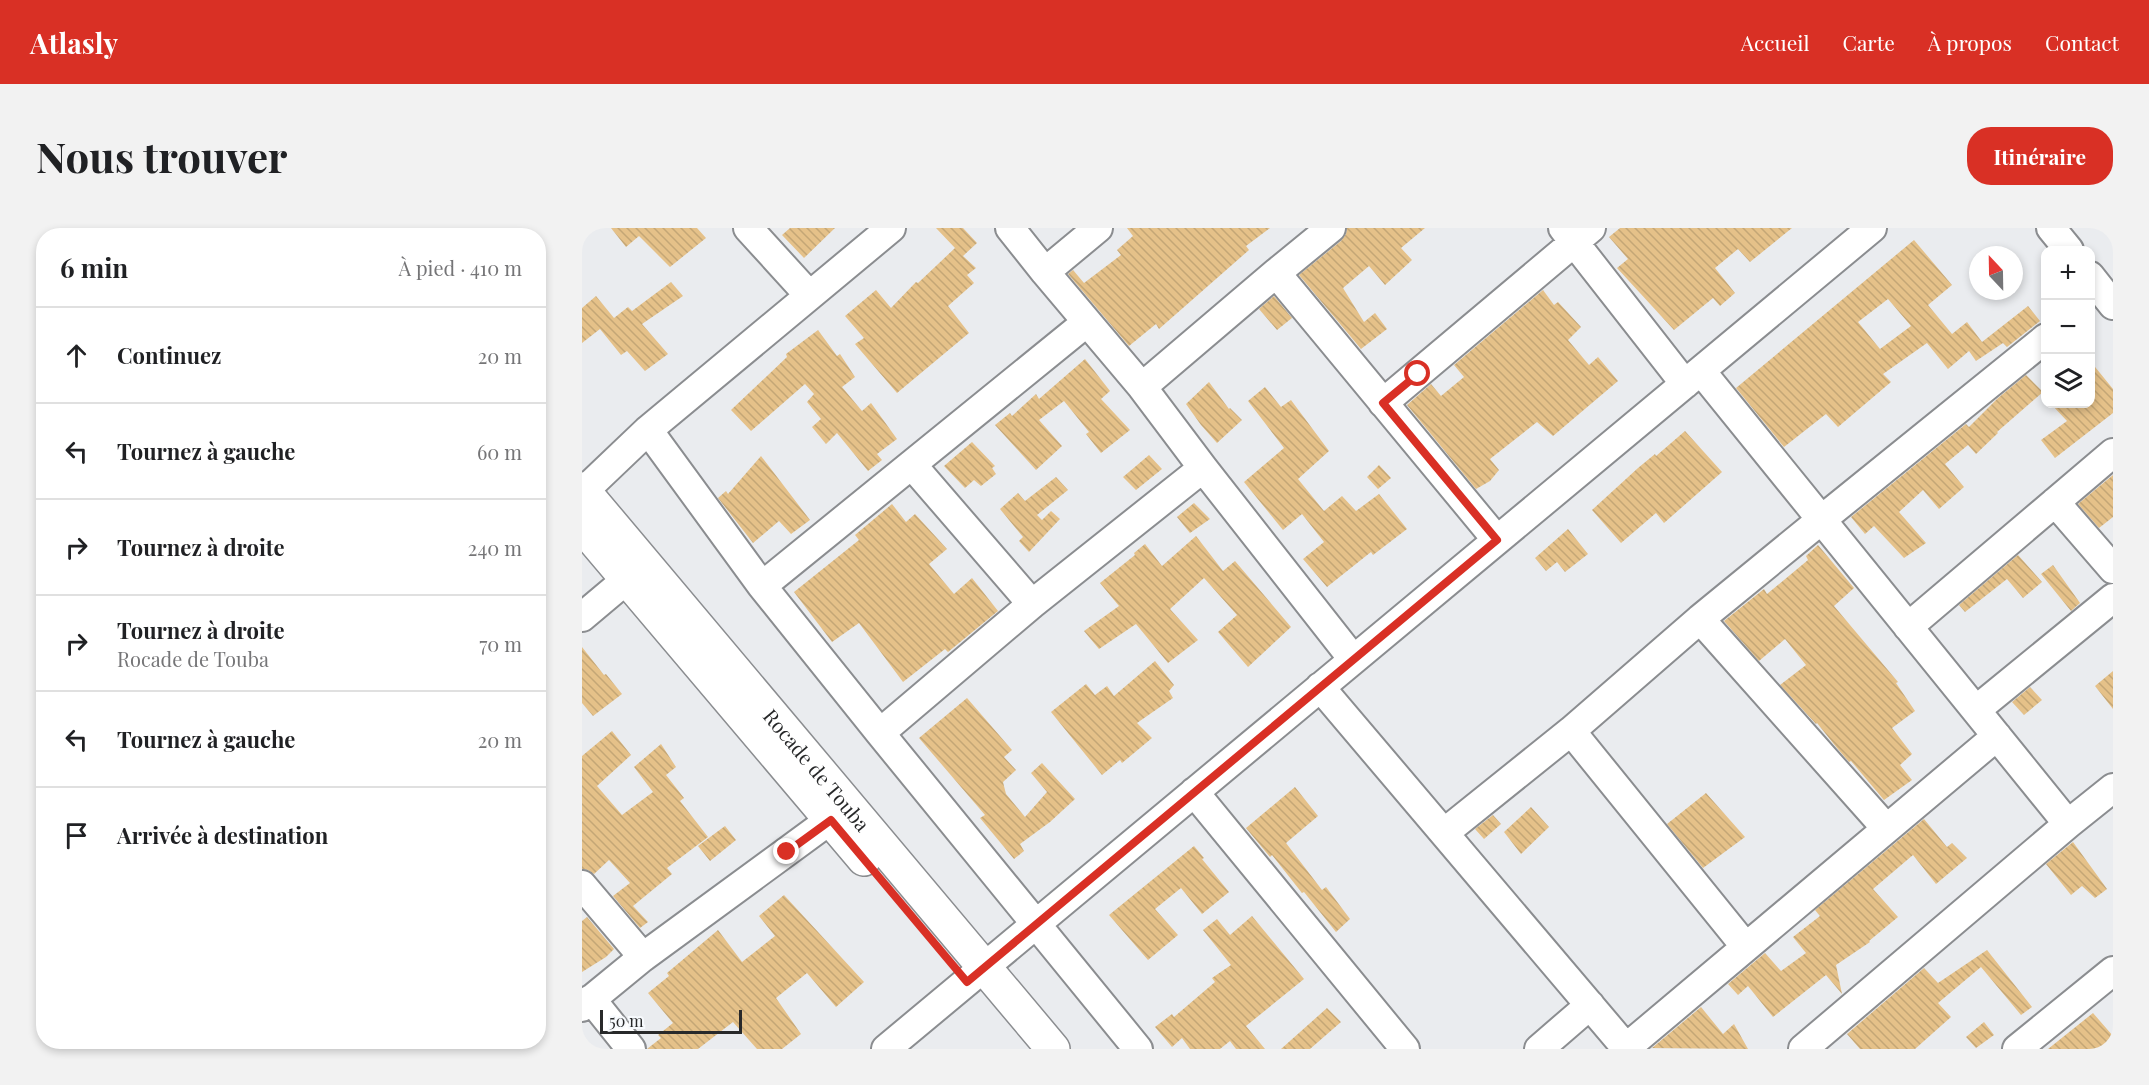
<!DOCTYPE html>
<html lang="fr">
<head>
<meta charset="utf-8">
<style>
  :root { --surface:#fff; --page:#f2f2f2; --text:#202124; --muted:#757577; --line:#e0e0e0; --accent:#d93025 }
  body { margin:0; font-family:"Playfair Display",serif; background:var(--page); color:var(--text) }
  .controls { position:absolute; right:18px; top:18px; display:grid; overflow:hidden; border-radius:12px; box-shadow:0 3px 9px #0003 }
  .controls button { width:54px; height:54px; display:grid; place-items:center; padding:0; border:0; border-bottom:2px solid var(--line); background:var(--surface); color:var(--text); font:30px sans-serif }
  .compass { position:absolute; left:1387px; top:18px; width:54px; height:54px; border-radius:50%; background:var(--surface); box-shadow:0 3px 9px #0003; rotate:338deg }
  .scale { position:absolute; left:18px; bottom:15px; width:142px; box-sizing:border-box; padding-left:6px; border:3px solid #28292a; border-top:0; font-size:16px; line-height:21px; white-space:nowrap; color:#28292a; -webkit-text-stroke:4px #f7fafd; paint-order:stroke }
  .stop { position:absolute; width:18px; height:18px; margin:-14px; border:4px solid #d93025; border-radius:50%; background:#fff }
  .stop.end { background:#d93025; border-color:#fff; box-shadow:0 2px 6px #0008 }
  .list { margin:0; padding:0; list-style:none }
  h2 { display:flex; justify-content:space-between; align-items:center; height:78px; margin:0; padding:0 24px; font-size:26px }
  h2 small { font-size:20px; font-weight:400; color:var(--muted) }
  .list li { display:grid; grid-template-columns:39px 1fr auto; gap:18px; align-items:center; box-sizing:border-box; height:96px; padding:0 24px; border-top:2px solid var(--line) }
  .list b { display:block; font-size:22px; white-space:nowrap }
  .list p { margin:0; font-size:20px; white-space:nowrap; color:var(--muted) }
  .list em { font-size:20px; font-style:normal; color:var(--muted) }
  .icon { flex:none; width:33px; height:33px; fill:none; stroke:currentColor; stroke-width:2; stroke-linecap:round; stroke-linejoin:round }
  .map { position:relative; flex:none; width:1531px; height:821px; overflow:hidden; border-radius:24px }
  header { display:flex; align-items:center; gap:36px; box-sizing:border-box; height:84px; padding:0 30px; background:var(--accent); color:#fff }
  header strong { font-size:28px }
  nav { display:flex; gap:33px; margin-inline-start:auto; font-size:21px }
  .intro { display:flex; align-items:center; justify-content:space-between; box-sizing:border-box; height:144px; padding:0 36px }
  h1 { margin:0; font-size:42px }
  .button { padding:15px 27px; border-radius:24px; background:var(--accent); color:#fff; font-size:21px; font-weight:700 }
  main { display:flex; gap:36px; padding:0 36px }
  aside { flex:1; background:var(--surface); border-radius:24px; box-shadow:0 3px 9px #0003 }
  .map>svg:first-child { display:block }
  .building { fill:url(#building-back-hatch); fill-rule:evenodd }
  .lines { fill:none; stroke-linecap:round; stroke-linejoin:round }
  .minor-casing { stroke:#8b8d90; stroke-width:32 }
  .major-casing { stroke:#8b8d90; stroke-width:36 }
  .minor { stroke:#fff; stroke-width:28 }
  .major { stroke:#fff; stroke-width:33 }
  .route { stroke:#d93025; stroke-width:8 }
  .labels { text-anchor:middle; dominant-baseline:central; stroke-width:4.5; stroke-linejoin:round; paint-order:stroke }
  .street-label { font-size:20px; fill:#28292a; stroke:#f7fafd }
</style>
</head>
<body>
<header>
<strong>Atlasly</strong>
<nav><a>Accueil</a><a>Carte</a><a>À propos</a><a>Contact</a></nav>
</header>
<div class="intro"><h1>Nous trouver</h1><a class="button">Itinéraire</a></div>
<main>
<aside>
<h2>6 min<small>À pied · 410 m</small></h2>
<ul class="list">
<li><svg class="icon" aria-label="ahead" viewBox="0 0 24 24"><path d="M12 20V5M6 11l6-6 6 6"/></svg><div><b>Continuez</b></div><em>20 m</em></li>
<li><svg class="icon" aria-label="left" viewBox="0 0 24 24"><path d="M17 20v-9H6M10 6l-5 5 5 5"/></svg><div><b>Tournez à gauche</b></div><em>60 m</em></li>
<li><svg class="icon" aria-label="right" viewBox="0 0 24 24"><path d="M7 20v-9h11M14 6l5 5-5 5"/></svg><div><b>Tournez à droite</b></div><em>240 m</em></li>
<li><svg class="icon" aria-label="right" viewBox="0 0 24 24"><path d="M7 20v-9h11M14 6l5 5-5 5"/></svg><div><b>Tournez à droite</b><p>Rocade de Touba</p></div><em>70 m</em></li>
<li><svg class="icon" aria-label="left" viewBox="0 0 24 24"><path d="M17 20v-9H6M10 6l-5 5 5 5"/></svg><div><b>Tournez à gauche</b></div><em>20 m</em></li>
<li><svg class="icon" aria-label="arrive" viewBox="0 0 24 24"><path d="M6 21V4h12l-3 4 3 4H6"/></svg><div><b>Arrivée à destination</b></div></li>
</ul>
</aside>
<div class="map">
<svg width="1531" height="821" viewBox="0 0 1531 821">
  <defs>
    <pattern id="building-back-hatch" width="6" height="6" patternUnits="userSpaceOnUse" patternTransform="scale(1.5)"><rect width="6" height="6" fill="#e5c189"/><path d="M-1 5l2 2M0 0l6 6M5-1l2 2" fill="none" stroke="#c4a676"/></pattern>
  </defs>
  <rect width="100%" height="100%" fill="#eaecef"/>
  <!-- building -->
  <path class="building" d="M 29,0 L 115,0 L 124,10 L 88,39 L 57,8 L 44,19 Z
    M 208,0 L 253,0 L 222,30 L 200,7 Z
    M 354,0 L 381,0 L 395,15 L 381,28 L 394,40 L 385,47 L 392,55 L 366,78 L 387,105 L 315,165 L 273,116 L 282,110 L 263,88 L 294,62 L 309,80 L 334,54 L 336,55 L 373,20 Z
    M 545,0 L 688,0 L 664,18 L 667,22 L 577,101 L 574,96 L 547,118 L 486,46 L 491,42 L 502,55 L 539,27 L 535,22 L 551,8 Z
    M 765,0 L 843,0 L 819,20 L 830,32 L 803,57 L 787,38 L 761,60 L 782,94 L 793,85 L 805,101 L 779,121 L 717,47 L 759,13 L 764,6 Z
    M 1038,0 L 1210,0 L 1168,34 L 1156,21 L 1133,40 L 1153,65 L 1138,78 L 1131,70 L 1092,102 L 1035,40 L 1046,31 L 1027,9 Z
    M 1332,12 L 1370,57 L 1346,77 L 1370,106 L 1385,94 L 1400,114 L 1446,78 L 1458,93 L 1425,119 L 1421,115 L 1394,133 L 1387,123 L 1366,141 L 1345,115 L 1301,146 L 1309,154 L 1256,199 L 1244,186 L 1202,219 L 1154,160 ZM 1306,71 L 1329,98 L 1298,121 L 1276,94 Z
    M 89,54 L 101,68 L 60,96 L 86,126 L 63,143 L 45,123 L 39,127 L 18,101 L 0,115 L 0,80 L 14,68 L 32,90 L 46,79 L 50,83 Z
    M 961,62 L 972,77 L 976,74 L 999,99 L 986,112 L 1007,137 L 1016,129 L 1036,153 L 971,208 L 955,194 L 908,231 L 917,242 L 908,253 L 894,261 L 825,177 L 849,156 L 859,168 L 882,149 L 872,137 Z
    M 692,68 L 710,90 L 695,102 L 677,81 Z
    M 236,102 L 255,128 L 258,126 L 273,149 L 260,159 L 280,183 L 289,175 L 315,211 L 295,226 L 300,232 L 286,243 L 255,205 L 244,216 L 230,199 L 239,191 L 225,174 L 232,166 L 223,156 L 169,203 L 149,182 L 205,129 L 204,126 Z
    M 503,131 L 528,163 L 519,171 L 548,202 L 519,225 L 504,206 L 507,204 L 482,173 L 457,192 L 480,218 L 454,242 L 413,197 L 428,185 L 430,188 L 454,166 L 457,171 Z
    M 1509,134 L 1531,161 L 1531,185 L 1473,230 L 1459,212 L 1485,193 L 1469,176 L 1509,176 Z
    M 1444,147 L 1461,164 L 1415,204 L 1416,205 L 1394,226 L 1386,217 L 1363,236 L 1382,259 L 1357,281 L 1341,262 L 1317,284 L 1344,315 L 1322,330 L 1292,298 L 1283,306 L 1269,289 L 1384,196 L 1387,199 L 1416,170 Z
    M 627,154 L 647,181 L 648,180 L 660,192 L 635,215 L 619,197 L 604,176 Z
    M 683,159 L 699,179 L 709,172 L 747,223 L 716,251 L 742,283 L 760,268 L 774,283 L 797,266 L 825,301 L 791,327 L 789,324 L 745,359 L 721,331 L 742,314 L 720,286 L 701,302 L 662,254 L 702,220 L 666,173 Z
    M 1103,203 L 1140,244 L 1082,295 L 1074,285 L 1039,315 L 1010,282 L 1056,240 L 1073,226 L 1074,228 Z
    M 390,214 L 413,238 L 410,240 L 414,246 L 399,258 L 392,252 L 383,260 L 362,238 Z
    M 567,227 L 580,241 L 554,262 L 541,249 Z
    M 179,228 L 228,292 L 209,306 L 197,293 L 171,315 L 136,270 L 144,263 L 146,266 Z
    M 797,237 L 809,250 L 796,261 L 785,249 Z
    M 1531,247 L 1531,289 L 1517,300 L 1496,276 Z
    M 474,249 L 486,262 L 455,287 L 460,292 L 469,283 L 478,291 L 447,324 L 437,313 L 441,309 L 418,281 L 436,265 L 443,273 Z
    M 612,275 L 628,291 L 608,305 L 595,289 Z
    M 310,276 L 324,294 L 333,286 L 365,321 L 347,336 L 372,366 L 390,350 L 416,383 L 366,424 L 363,421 L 321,454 L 277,395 L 250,414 L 212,364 L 277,312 L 273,307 Z
    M 986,301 L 1006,326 L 983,344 L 975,334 L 964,343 L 953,330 Z
    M 614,308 L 641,343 L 653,333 L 709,399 L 666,439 L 636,404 L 655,387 L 622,350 L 588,381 L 616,412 L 586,435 L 554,396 L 517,421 L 502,403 L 537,378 L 518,355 L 553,327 L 552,325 L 563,316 L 580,338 Z
    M 1236,317 L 1272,360 L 1252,378 L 1316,454 L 1314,455 L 1333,483 L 1310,500 L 1330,526 L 1318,537 L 1330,552 L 1302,572 L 1269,533 L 1267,534 L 1255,520 L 1235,495 L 1234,496 L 1198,457 L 1224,437 L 1203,411 L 1177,433 L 1142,393 L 1182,361 L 1185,366 L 1226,332 L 1224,328 Z
    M 1436,327 L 1460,354 L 1441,370 L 1425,351 L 1383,384 L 1377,377 Z
    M 1471,337 L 1498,375 L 1489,383 L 1459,346 Z
    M 0,419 L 22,447 L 24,446 L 40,466 L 11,488 L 0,475 Z
    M 573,433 L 592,457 L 587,463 L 591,470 L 555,495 L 570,510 L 540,535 L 538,532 L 520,547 L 469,484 L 504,456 L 513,467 L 525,458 L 532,468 Z
    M 1531,443 L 1531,481 L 1513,458 Z
    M 1448,459 L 1460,472 L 1442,487 L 1430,474 Z
    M 385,470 L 430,522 L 422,529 L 434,542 L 421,554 L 424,566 L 443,589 L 465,564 L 449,545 L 460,535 L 493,571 L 468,594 L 438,616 L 442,623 L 432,631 L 398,590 L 403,587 L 337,510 Z
    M 30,503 L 49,527 L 15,558 L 40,587 L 71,564 L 52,539 L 79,516 L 94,539 L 84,547 L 102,570 L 98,573 L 126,609 L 85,640 L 90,646 L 51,678 L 66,694 L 58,700 L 31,668 L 48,655 L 27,632 L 12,646 L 6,642 L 0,641 L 0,528 Z
    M 713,559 L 736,588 L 704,615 L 740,662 L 744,659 L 768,691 L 754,704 L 722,664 L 720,665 L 690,627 L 688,629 L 664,600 Z
    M 1124,565 L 1163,609 L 1121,640 L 1085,596 Z
    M 949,579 L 967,599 L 939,626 L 922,604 Z
    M 911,587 L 919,596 L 902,611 L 893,601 Z
    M 1342,591 L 1365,619 L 1370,615 L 1385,630 L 1354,656 L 1331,627 L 1291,661 L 1316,689 L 1287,713 L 1288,714 L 1254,737 L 1260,766 L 1244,747 L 1191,789 L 1166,758 L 1156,767 L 1146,756 L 1183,725 L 1199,743 L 1224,725 L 1211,709 L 1238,688 L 1233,682 Z
    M 143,598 L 154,612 L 128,633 L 116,618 Z
    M 1491,614 L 1525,661 L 1513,670 L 1500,658 L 1489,667 L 1464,636 Z
    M 612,618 L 622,630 L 620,631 L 647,664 L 620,686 L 599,660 L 573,681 L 596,707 L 566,732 L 527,687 Z
    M 202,667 L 282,754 L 254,779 L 225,745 L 194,770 L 219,806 L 200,821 L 175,821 L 151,794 L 116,821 L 65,821 L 79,810 L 76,807 L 91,795 L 66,765 L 87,748 L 85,745 L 136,702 L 160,734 L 193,708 L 177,688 Z
    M 670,688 L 722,751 L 664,798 L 683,821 L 654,821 L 648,813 L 638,821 L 608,821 L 600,810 L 590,819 L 573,799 L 590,786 L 592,789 L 633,754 L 630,750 L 649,737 L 621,702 L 635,691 L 648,707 Z
    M 5,689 L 32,721 L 24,729 L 0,744 L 0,693 Z
    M 1405,722 L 1450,779 L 1439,787 L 1399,739 L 1356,775 L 1369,789 L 1333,821 L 1278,821 L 1265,806 L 1342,740 L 1356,755 Z
    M 1119,779 L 1141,806 L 1152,796 L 1166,821 L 1070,820 Z
    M 745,780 L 759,794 L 728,821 L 699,821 Z
    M 1511,785 L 1531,808 L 1531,821 L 1466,821 Z
    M 1402,794 L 1412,807 L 1394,820 L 1384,809 Z"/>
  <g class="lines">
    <!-- minor casing -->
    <g class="minor-casing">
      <path id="minor" d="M 166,0 L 227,67
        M 428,0 L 463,44 L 560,159 L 621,240 L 771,431
        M 981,0 L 1103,156
        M 1469,0 L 1487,22
        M 463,44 L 516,0
        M 694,45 L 915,312
        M 1508,48 L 1531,77
        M 1119,143 L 1486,596
        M 560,159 L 694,45 L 749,0
        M 801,175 L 1009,0
        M 66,202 L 180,358 L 298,505 L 556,821
        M 330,237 L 450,376
        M 2,263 L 66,202 L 309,0
        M 1473,274 L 1531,341
        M 180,358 L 505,94
        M 0,389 L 44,352
        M 1118,391 L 1304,600
        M 1326,399 L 1531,225
        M 738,459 L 1045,821
        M 1394,482 L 1531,370
        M 989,503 L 1163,718
        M 298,505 L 450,376 L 621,240
        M 612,564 L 823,821
        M 862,605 L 989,503 L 1118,391 L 1239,292 L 1464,110
        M 0,657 L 61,729
        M 9,771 L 49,821
        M 0,779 L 61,729 L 267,578
        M 1044,820 L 1415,508
        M 304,821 L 1290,0
        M 957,821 L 1008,777
        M 1221,821 L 1486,596 L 1531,560
        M 1435,821 L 1531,743"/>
    </g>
    <!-- major casing -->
    <g class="major-casing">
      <g id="major">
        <path id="s1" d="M 0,261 L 471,821"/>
        <path d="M 0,298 L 282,631"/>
      </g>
    </g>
    <!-- minor -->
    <use href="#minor" class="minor"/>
    <!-- major -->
    <use href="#major" class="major"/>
  </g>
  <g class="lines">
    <!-- route -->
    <path class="route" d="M 205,624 L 249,592 L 385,754 L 915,312 L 801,175 L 836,146"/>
  </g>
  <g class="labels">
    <!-- street labels -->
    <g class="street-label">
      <text stroke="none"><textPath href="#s1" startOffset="366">Rocade de Touba</textPath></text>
    </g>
  </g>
</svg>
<div class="controls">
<button>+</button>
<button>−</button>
<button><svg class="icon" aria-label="layers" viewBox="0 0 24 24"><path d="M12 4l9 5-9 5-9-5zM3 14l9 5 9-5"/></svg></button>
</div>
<svg class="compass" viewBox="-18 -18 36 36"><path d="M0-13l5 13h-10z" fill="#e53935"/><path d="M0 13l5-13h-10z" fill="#757577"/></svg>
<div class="scale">50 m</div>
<div class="stop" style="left:836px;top:146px"></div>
<div class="stop end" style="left:205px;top:624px"></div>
</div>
</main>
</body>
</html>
